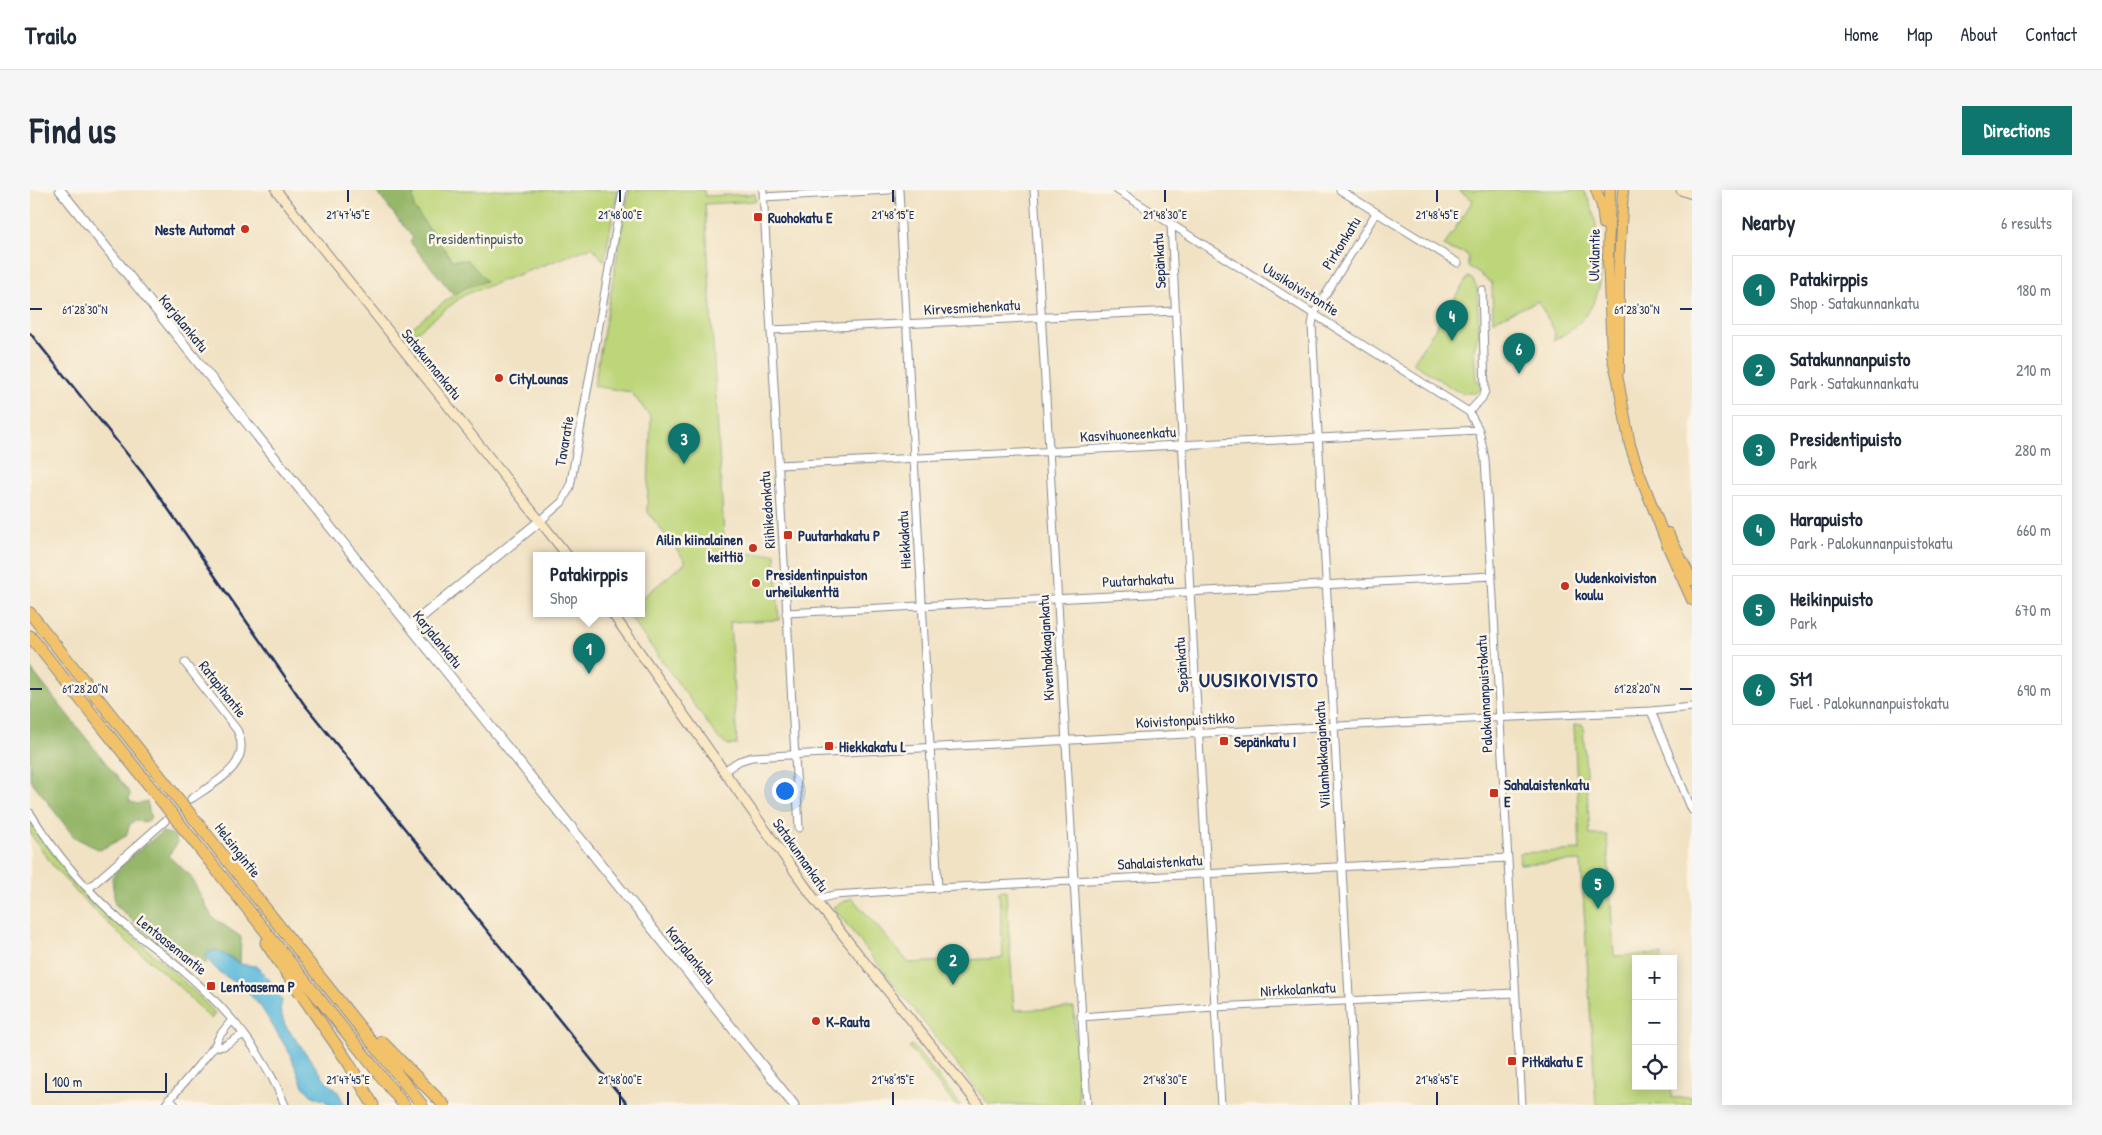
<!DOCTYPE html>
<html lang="en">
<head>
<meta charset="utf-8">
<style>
  :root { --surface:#fff; --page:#f6f6f7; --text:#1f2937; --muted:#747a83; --line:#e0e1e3; --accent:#0f766e }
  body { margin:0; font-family:"Patrick Hand",sans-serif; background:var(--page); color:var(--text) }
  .controls { position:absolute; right:15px; bottom:15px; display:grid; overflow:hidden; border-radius:0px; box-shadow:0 2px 12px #0003 }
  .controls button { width:45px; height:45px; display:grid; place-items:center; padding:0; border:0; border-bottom:1px solid var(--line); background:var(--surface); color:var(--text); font:25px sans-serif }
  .scale { position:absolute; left:15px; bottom:12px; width:122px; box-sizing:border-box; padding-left:5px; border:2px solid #1b2f5e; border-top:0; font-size:14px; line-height:18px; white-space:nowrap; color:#1b2f5e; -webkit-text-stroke:4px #fcf5e5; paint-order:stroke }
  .you { position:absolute; left:754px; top:600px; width:18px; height:18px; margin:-12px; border:4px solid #fff; border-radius:50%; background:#1a73e8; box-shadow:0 0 0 8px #1a73e833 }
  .badge { display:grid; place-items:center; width:32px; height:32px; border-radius:50%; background:var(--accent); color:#fff; font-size:16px; font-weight:700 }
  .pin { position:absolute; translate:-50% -41px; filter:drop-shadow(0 1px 2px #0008) }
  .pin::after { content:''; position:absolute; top:26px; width:18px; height:15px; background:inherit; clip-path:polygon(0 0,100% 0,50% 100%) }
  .popup { position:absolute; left:503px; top:362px; width:112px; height:65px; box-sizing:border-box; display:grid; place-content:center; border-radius:0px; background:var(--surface); filter:drop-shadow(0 1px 4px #0005); font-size:16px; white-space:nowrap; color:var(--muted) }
  .popup b { font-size:19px; color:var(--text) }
  .popup::after { content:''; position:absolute; left:50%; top:100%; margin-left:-10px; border:10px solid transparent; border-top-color:var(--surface) }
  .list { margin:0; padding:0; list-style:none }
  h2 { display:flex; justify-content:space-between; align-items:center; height:65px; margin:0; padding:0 20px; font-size:21px }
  h2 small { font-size:16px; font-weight:400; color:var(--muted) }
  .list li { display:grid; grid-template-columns:32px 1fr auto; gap:15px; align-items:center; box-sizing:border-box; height:70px; margin:0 10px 10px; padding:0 10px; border:1px solid var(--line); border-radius:0px }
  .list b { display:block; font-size:19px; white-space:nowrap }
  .list p { margin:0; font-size:16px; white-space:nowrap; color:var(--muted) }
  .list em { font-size:16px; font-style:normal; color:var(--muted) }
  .icon { flex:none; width:28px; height:28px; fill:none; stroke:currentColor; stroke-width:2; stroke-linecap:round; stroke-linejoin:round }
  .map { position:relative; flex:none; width:1662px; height:915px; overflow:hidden; border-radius:0px }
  header { display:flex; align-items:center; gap:30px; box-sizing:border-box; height:70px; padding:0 25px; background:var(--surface); border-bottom:1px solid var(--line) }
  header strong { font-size:24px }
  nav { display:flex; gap:28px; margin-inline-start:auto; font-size:18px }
  .intro { display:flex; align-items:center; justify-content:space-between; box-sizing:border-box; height:120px; padding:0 30px }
  h1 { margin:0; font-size:35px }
  .button { padding:12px 22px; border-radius:0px; background:var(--accent); color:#fff; font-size:18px; font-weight:700 }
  main { display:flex; gap:30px; padding:0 30px }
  aside { flex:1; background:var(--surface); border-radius:0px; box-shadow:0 2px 12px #0003 }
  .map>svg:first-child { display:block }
  .green { fill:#bdd67a; stroke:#6c826c }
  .forest { fill:#96b76a; stroke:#587364 }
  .water { fill:#5dbadb; stroke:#3c749c }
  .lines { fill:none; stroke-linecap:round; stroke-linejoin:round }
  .minor-casing { stroke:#868891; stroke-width:9 }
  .tertiary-casing { stroke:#868891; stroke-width:11 }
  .secondary-casing { stroke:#868891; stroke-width:11 }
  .primary-casing { stroke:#868891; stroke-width:12 }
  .trunk-casing { stroke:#868891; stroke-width:13 }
  .minor { stroke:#fff; stroke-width:7 }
  .tertiary { stroke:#fff; stroke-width:9 }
  .secondary { stroke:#fae7c3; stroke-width:9 }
  .primary { stroke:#f2c26a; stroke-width:10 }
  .trunk { stroke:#f2c26a; stroke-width:11 }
  .rail { stroke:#1b2f5e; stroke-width:2.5 }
  .ticks { fill:none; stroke:#1b2f5e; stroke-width:2 }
  .poi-dot { fill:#c8321e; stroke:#fcf5e5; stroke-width:2 }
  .labels { text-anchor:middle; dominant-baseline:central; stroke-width:5; stroke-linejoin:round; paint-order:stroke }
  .poi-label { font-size:15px; font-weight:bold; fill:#1b2f5e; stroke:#fcf5e5; text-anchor:start }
  .park-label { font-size:15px; fill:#445965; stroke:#fcf5e5 }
  .street-label { font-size:15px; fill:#1b2f5e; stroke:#fcf5e5 }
  .district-label { font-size:20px; font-weight:bold; letter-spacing:1px; fill:#1b2f5e; stroke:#fcf5e5 }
  .ticks-label { font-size:12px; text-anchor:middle; fill:#1b2f5e; stroke:#fcf5e5; stroke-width:5; stroke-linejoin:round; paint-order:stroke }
</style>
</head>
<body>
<header>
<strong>Trailo</strong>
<nav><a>Home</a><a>Map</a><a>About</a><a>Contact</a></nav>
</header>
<div class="intro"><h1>Find us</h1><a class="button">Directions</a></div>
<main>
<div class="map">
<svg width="1662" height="915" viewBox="0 0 1662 915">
  <rect width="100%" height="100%" fill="#fcf5e5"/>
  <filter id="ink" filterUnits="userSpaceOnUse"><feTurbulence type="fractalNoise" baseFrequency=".02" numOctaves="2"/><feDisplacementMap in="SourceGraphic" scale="10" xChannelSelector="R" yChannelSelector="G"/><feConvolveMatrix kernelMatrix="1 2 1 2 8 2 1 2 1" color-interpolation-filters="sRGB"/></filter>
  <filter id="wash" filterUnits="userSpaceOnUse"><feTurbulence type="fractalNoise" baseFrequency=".0096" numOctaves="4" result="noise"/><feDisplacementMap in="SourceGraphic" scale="20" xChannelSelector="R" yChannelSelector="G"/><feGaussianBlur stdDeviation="1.12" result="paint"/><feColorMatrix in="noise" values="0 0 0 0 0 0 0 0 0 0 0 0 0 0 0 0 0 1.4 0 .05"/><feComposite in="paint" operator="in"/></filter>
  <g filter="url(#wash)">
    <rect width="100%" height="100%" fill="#f1e2c4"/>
    <!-- green -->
    <path class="green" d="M 345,0 L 588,0 L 574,71 L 562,57 L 434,105 L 379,148 L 375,143 L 427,102 Z
      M 599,0 L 674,0 L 675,6 L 725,4 L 726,11 L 675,14 L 695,365 L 745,363 L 749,430 L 700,432 L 707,555 L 699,555 L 689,549 L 597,423 L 612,423 L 612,408 L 656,372 L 617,321 L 621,228 L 601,202 L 564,196 Z
      M 1428,0 L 1553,0 C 1567,22 1568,46 1568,71 L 1572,71 C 1572,108 1557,134 1524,150 L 1525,142 L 1508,111 L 1463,131 L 1462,93 L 1438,76 L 1438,68 L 1436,63 L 1420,60 L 1414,56 L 1443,10 Z
      M 1438,87 L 1443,90 L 1447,98 L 1449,143 L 1444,159 L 1446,190 L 1452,193 L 1451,199 L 1446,203 L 1433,203 L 1425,200 L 1383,173 Z
      M 1544,535 L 1553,535 L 1560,645 L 1577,645 L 1584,766 L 1632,764 L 1632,769 L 1606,769 L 1606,896 L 1641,896 L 1642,908 L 1662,907 L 1662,915 L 1566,915 L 1551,671 L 1490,674 L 1489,663 L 1550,660 Z
      M 0,631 C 17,656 35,682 56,703 C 98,745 145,780 185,823 L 181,829 L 150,797 L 92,747 L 48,704 L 23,676 L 0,643 Z
      M 976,700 L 984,820 L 1044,818 L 1049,915 L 959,915 L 803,717 L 822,708 L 879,773 L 973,768 L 969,701 Z
      M 882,855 L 931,915 L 925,915 L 879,857 Z"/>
    <!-- forest -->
    <path class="forest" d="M 345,0 L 383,0 L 384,18 L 422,70 L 438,70 L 456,91 L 435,98 L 424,105 L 380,52 L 383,48 Z
      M 0,478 L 100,603 L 99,611 L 107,614 L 117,611 L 121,629 L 114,632 L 106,630 L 100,634 L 96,646 L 70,660 L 44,647 L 0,589 Z
      M 132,642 L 145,645 L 147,654 L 138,666 L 160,685 L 182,727 L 211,747 L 210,774 L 200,767 L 179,762 L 176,767 L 176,774 L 151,757 L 142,762 L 120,747 L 85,714 L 82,688 L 90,675 Z"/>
    <!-- water -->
    <path class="water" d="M 187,760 L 210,774 L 226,776 L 240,790 L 252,811 L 250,820 L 255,835 L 294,888 L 308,902 L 315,915 L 299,915 L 297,912 L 281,905 L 273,896 L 259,862 L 231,817 L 214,798 L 189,782 L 175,767 L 179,762 Z"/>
  </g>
  <g filter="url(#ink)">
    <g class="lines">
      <!-- minor casing -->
      <g class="minor-casing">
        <path id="minor" d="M 733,0 L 769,638
          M 869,0 L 908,698
          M 1004,0 L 1057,915
          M 1087,0 L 1439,222
          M 1310,0 L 1428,73
          M 733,7 L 859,0
          M 1141,34 L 1160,401 L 1191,915
          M 1452,100 L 1455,201 L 1452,208 L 1439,222 L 1449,240 L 1455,269 L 1492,915
          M 741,140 L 1146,121
          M 748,275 L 1449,240
          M 510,331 L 532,312 L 540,297 L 593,0
          M 756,423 L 1462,386
          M 155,473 L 207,540 C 224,575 185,592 161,609
          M 1621,521 L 1662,620
          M 694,581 L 709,571 L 722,567 L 1459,528 L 1621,521 L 1662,517
          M 0,623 C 25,663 58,702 93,733 C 119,755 148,774 172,798 C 207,831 237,871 255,915
          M 59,698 L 135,631
          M 785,710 L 804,705 L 908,698 L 1478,668
          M 1051,827 L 1184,817 L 1485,803
          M 184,857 L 194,856 L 214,844
          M 139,909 L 145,915
          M 135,915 L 184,857 L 190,845 L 202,830
          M 1325,915 L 1282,135 L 1284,124 L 1288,117 L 1346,23"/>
      </g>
      <!-- tertiary casing -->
      <g class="tertiary-casing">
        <path id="tertiary" d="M 30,0 L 764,915
          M 380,436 L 510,331"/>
      </g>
      <!-- secondary casing -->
      <g class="secondary-casing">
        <path id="secondary" d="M 246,0 L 537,365
          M 1651,0 L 1662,4
          M 582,423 L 785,710 L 949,915"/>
      </g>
      <!-- primary casing -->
      <g class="primary-casing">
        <path id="primary" d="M 1566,0 L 1572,16 L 1574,34
          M 1580,0 L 1578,67 L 1582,165 L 1588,190 L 1600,255 L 1609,282 L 1639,359 L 1662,410
          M 1589,181 L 1589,73 L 1593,0
          M 1638,343 L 1662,390"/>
      </g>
      <!-- trunk casing -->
      <g class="trunk-casing">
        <path id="trunk" d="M 0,423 L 392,915
          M 0,446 L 374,915
          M 236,753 L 318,872 L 343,915
          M 352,852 L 414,915"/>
      </g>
      <!-- minor -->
      <use href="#minor" class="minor"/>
      <!-- tertiary -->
      <use href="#tertiary" class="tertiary"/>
      <!-- secondary -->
      <use href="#secondary" class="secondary"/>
      <!-- primary -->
      <use href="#primary" class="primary"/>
      <!-- trunk -->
      <use href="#trunk" class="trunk"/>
      <!-- rail -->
      <path class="rail" d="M 0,143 L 118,290 L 274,514 L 598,915"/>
    </g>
  </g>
  <!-- ticks -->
  <path class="ticks" d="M 318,0 L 318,12M 590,0 L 590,12M 863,0 L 863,12M 1135,0 L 1135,12M 1407,0 L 1407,12M 0,119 L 12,119M 1650,119 L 1662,119M 0,499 L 12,499M 1650,499 L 1662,499M 318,902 L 318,915M 590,902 L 590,915M 863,902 L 863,915M 1135,902 L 1135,915M 1407,902 L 1407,915"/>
  <!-- markers -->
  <g class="poi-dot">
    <rect x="723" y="22" width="10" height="10" rx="2.5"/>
    <circle cx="215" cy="39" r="5"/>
    <circle cx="469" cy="188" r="5"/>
    <rect x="753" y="340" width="10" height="10" rx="2.5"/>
    <circle cx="723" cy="358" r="5"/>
    <circle cx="726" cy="393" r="5"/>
    <circle cx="1535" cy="396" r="5"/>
    <rect x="1189" y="546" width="10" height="10" rx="2.5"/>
    <rect x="794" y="551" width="10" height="10" rx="2.5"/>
    <rect x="1459" y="598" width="10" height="10" rx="2.5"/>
    <rect x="176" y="791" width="10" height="10" rx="2.5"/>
    <circle cx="786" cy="831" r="5"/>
    <rect x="1477" y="866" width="10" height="10" rx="2.5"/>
  </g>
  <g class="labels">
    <!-- poi labels -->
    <g class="poi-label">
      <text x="738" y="27">Ruohokatu E</text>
      <text x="205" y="39" text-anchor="end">Neste Automat</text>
      <text x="479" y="188">CityLounas</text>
      <text x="768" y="345">Puutarhakatu P</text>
      <text x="713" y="349" text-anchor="end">Ailin kiinalainen<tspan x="713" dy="17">keittiö</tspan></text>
      <text x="736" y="384">Presidentinpuiston<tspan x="736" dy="17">urheilukenttä</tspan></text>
      <text x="1545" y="387">Uudenkoiviston<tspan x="1545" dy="17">koulu</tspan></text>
      <text x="1204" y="551">Sepänkatu I</text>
      <text x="809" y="556">Hiekkakatu L</text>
      <text x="1474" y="594">Sahalaistenkatu<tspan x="1474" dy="17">E</tspan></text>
      <text x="191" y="796">Lentoasema P</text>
      <text x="796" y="831">K-Rauta</text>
      <text x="1492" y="871">Pitkäkatu E</text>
    </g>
    <!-- park labels -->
    <g class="park-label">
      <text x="446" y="48">Presidentinpuisto</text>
    </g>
    <!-- street labels -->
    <g class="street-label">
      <text transform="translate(1311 53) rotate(-58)">Pirkonkatu</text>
      <text transform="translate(1564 65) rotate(-89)">Ulvilantie</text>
      <text transform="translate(1129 71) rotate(-93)">Sepänkatu</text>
      <text transform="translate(1271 99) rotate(32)">Uusikoivistontie</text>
      <text transform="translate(942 117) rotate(-3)">Kirvesmiehenkatu</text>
      <text transform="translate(154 133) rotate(51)">Karjalankatu</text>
      <text transform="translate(402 174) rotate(51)">Satakunnankatu</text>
      <text transform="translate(1098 244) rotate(-3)">Kasvihuoneenkatu</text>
      <text transform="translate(534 251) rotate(-80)">Tavaratie</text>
      <text transform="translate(737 320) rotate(-94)">Riihikedonkatu</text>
      <text transform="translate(874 350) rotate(-93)">Hiekkakatu</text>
      <text transform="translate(1108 390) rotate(-3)">Puutarhakatu</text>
      <text transform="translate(408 449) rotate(51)">Karjalankatu</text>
      <text transform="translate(1016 458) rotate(-93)">Kivenhakkaajankatu</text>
      <text transform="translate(1151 475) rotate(-94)">Sepänkatu</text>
      <text transform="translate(193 499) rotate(52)">Ratapihantie</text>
      <text transform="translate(1454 504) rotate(-93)">Palokunnanpuistokatu</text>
      <text transform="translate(1155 530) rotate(-3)">Koivistonpuistikko</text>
      <text transform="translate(1292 565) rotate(-93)">Viilanhakkaajankatu</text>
      <text transform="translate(208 660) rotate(52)">Helsingintie</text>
      <text transform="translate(771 665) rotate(55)">Satakunnankatu</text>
      <text transform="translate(1130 672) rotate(-3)">Sahalaistenkatu</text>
      <text transform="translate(142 755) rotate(39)">Lentoasemantie</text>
      <text transform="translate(661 765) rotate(51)">Karjalankatu</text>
      <text transform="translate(1268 799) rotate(-3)">Nirkkolankatu</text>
    </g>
    <!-- district labels -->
    <g class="district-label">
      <text x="1229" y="489">UUSIKOIVISTO</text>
    </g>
  </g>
  <g class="ticks-label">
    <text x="318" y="29">21°47'45"E</text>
    <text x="590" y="29">21°48'00"E</text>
    <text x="863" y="29">21°48'15"E</text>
    <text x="1135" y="29">21°48'30"E</text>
    <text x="1407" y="29">21°48'45"E</text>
    <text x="55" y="124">61°28'30"N</text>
    <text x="1607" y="124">61°28'30"N</text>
    <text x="55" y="503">61°28'20"N</text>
    <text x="1607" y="503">61°28'20"N</text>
    <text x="318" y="894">21°47'45"E</text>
    <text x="590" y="894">21°48'00"E</text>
    <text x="863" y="894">21°48'15"E</text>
    <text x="1135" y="894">21°48'30"E</text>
    <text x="1407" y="894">21°48'45"E</text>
  </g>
</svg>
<div class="controls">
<button>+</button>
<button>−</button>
<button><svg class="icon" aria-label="locate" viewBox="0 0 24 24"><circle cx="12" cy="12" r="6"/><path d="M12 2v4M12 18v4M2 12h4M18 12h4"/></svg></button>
</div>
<div class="scale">100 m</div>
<div class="you"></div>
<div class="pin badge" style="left:559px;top:484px">1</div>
<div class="popup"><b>Patakirppis</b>Shop</div>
<div class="pin badge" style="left:923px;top:795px">2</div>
<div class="pin badge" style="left:654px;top:274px">3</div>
<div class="pin badge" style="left:1422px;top:151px">4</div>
<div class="pin badge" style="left:1568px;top:719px">5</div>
<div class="pin badge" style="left:1489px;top:184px">6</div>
</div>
<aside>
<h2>Nearby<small>6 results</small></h2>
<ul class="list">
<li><span class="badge">1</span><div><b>Patakirppis</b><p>Shop · Satakunnankatu</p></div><em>180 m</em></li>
<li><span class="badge">2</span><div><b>Satakunnanpuisto</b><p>Park · Satakunnankatu</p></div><em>210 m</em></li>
<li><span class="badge">3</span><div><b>Presidentipuisto</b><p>Park</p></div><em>280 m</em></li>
<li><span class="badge">4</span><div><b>Harapuisto</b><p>Park · Palokunnanpuistokatu</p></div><em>660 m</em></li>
<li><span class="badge">5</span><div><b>Heikinpuisto</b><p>Park</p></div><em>670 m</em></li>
<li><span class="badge">6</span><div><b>St1</b><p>Fuel · Palokunnanpuistokatu</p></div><em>690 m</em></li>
</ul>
</aside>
</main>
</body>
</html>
